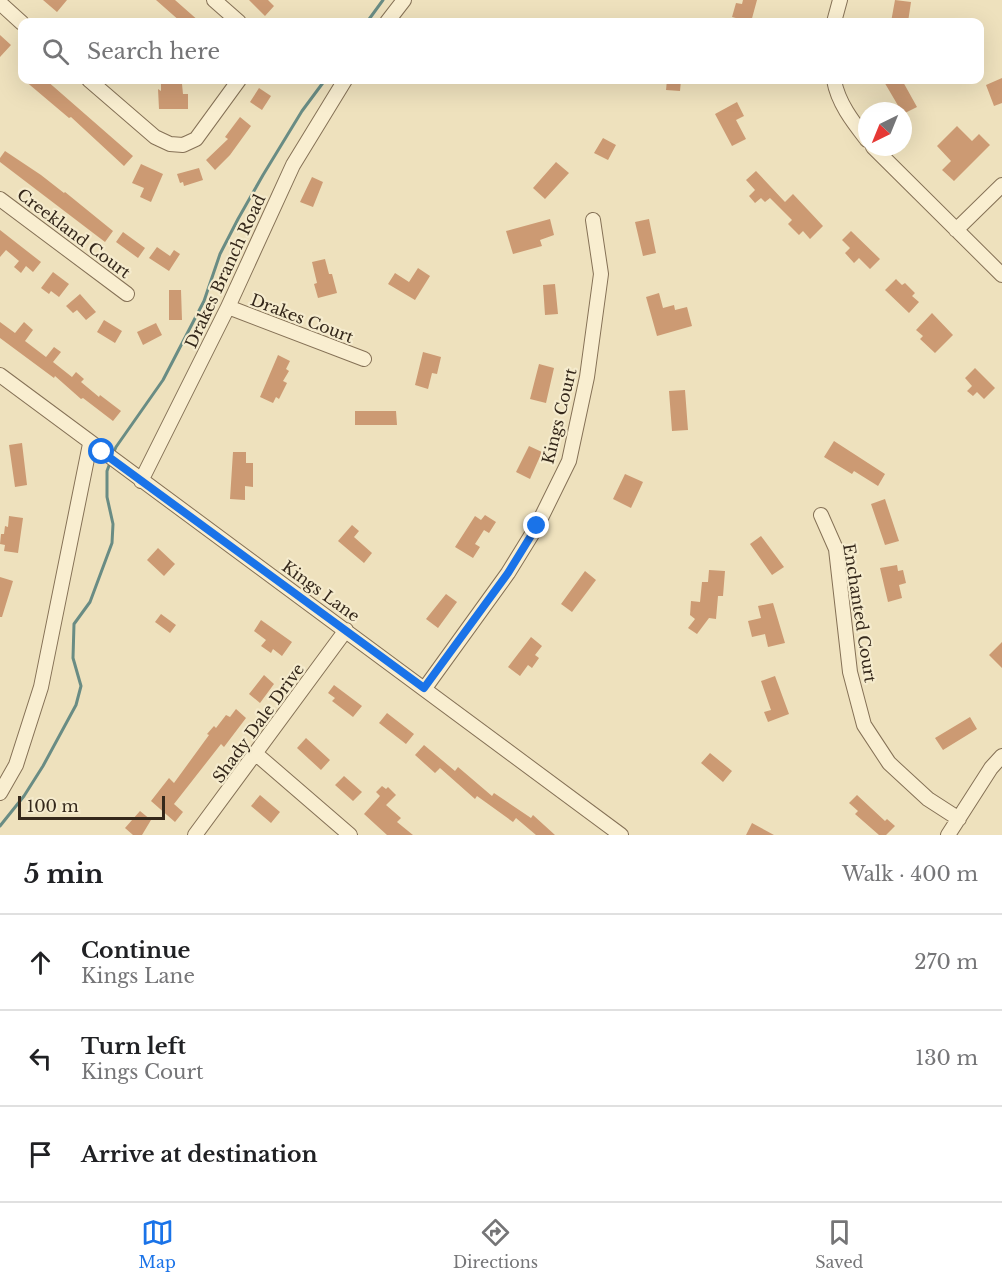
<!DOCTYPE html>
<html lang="en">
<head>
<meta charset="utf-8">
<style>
  :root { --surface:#fff; --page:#f2f2f2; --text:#202124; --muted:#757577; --line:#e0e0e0; --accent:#1a73e8 }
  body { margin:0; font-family:"Libre Baskerville",serif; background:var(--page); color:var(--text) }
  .compass { position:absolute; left:858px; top:102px; width:54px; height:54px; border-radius:50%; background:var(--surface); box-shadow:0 6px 24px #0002; rotate:223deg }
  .scale { position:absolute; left:18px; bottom:15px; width:147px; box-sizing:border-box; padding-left:6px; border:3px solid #35281b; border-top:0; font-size:16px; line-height:21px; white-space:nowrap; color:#35281b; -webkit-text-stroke:4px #f5ebcd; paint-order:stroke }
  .stop { position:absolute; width:18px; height:18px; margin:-14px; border:4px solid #1a73e8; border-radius:50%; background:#fff }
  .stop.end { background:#1a73e8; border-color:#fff; box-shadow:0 2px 6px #0008 }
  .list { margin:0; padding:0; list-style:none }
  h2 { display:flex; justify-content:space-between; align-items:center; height:78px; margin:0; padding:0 24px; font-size:26px }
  h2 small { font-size:20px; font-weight:400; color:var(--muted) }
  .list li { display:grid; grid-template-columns:39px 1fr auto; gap:18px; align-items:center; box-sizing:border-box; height:96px; padding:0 24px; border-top:2px solid var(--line) }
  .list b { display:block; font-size:22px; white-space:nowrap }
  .list p { margin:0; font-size:20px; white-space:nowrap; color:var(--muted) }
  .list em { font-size:20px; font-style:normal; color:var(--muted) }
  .icon { flex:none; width:33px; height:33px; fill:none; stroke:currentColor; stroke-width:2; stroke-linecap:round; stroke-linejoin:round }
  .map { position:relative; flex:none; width:1002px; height:835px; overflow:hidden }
  .search { position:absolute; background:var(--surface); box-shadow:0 6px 24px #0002; left:18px; right:18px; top:18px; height:66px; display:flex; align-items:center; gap:15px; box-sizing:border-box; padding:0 21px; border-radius:12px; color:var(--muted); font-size:22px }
  .sheet { height:366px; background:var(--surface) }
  nav { display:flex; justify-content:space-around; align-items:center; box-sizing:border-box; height:84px; border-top:2px solid var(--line); background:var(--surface); font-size:16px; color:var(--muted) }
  nav a { display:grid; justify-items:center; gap:3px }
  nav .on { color:var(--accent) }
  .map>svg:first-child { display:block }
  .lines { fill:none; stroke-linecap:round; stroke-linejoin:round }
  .stream { stroke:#698c84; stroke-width:3 }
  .building { fill:#cc9a73 }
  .minor-casing { stroke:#857156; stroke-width:16 }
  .minor { stroke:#f9eed0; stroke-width:14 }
  .route { stroke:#1a73e8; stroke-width:8 }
  .labels { text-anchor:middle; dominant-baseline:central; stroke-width:4.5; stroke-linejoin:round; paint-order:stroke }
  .street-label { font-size:16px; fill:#35281b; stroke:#f5ebcd }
</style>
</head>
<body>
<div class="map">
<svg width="1002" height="835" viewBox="0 0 1002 835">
  <rect width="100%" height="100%" fill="#eee1bd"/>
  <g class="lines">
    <!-- stream -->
    <path class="stream" d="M 367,22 L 383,0
      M 113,454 L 116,447 L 163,380 L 204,301 L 220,254 L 238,219 L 263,175 L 302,111 L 325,80
      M 0,826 L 24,796 L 43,766 L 76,705 L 81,686 L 73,658 L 74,624 L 90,602 L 112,543 L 113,524 L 107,497 L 107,471 L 110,463"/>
  </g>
  <!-- building -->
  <path class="building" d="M 43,0 L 67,0 L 57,12 Z
    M 156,0 L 175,0 L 200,22 L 181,22 Z
    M 249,0 L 268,0 L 274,6 L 265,16 Z
    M 743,0 L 757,0 L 751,22 L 732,17 L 736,3 L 742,4 Z
    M 895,0 L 911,2 L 908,22 L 891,22 Z
    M 0,35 L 11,45 L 0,57 Z
    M 1002,78 L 1002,103 L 994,106 L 986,85 Z
    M 24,80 L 46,80 L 133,156 L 124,166 L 71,117 L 69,118 Z
    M 667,80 L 681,80 L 680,91 L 666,90 Z
    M 883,80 L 902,80 L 917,107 L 903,114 Z
    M 161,82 L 182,84 L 183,94 L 188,94 L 188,109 L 159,109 L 158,89 L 161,91 Z
    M 259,88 L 271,96 L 262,110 L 250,102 Z
    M 737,102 L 744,116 L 736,120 L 746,139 L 732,146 L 715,114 Z
    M 240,117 L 251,126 L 230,155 L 215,170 L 206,160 L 228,139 L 225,137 Z
    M 957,126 L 972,141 L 979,134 L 990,145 L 954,181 L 942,170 L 951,161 L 937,146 Z
    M 603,138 L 616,145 L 608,160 L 594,153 Z
    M 5,151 L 41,175 L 64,193 L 65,192 L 113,231 L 105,242 L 0,162 L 0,158 Z
    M 556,162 L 569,173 L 545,199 L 533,188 Z
    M 141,164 L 163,174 L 151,202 L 140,197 L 144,188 L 132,183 Z
    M 199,168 L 203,180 L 184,186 L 183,182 L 180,183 L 177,174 Z
    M 756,171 L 785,202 L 793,194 L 823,226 L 810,239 L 803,231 L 799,235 L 788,224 L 792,220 L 770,198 L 765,202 L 761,198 L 755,203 L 749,196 L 755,190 L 746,180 Z
    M 312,177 L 323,182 L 313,207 L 300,202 Z
    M 550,219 L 554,235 L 540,240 L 542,246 L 513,254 L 506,231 Z
    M 649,219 L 656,253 L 643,256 L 635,222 Z
    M 0,230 L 41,262 L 33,272 L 26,266 L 21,273 L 14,267 L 19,261 L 6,250 L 0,257 Z
    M 851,231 L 880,259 L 870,269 L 859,258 L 854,263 L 845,253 L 850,248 L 842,240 Z
    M 123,232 L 145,248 L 138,258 L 116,242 Z
    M 157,247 L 170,256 L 174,250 L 180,254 L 169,271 L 149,258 Z
    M 325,259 L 329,274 L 332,274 L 337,293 L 318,298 L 314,284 L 317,283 L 312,262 Z
    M 418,268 L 430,276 L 415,300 L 388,284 L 395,273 L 409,282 Z
    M 53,272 L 69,284 L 59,297 L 51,291 L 49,294 L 41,288 Z
    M 896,279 L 902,285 L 905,283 L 915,293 L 912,296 L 919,302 L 909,313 L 885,290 Z
    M 555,284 L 558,314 L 545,315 L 543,285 Z
    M 169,290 L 181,290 L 182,320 L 169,320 Z
    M 659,293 L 663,308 L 674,305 L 675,310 L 687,307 L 692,326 L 657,336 L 646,297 Z
    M 80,294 L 96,312 L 86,320 L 77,310 L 73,313 L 66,306 Z
    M 932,313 L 953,335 L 935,353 L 920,339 L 923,336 L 916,330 Z
    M 104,320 L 122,331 L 115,343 L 97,332 Z
    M 0,322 L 15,333 L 24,322 L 33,330 L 25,341 L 46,357 L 54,347 L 61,352 L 53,362 L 72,377 L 76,372 L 84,379 L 81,382 L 99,397 L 100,395 L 121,411 L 113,421 L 83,398 L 81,399 L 55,376 L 54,378 L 0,338 Z
    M 156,323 L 162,335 L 143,345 L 137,332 Z
    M 423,352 L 441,357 L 437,374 L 432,373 L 428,389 L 415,385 Z
    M 278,355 L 290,361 L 286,369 L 289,371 L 283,381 L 287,383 L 279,399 L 276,397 L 273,403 L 260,397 Z
    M 539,364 L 554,368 L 546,403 L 530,399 Z
    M 975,368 L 995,388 L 984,399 L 977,392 L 973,396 L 967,391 L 972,386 L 965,378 Z
    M 685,390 L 688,430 L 672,431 L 669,391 Z
    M 355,411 L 396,411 L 397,425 L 355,425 Z
    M 834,441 L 885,474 L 878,486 L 854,471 L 852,474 L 824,457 Z
    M 22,443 L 27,485 L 15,487 L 9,445 Z
    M 529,446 L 542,452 L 530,479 L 516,472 Z
    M 233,452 L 246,452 L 246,463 L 253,463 L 253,487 L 245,486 L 245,500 L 230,499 Z
    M 625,474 L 643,482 L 631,508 L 613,499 Z
    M 885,499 L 899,541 L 885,545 L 871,504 Z
    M 485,515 L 496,522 L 489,533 L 484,530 L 475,544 L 480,547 L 473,558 L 455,547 L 475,516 L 481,520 Z
    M 9,516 L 23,518 L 18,553 L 4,551 L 5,545 L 0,544 L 1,534 L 4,534 L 5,526 L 8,527 Z
    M 352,525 L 359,531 L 354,537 L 372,553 L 364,563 L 338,541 Z
    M 761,536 L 784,567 L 772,575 L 750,544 Z
    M 158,548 L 175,564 L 164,576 L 147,560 Z
    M 897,565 L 898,571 L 903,570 L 906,583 L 899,585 L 902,598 L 888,602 L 880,568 Z
    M 709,570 L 725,571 L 723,596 L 718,596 L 716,619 L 709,618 L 697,634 L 688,628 L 695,619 L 690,615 L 691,601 L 700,602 L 702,582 L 708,582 Z
    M 585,571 L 596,580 L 572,612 L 561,604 Z
    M 0,577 L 13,581 L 2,617 L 0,617 Z
    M 446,594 L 457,602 L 438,628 L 426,619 Z
    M 773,603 L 785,643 L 768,647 L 765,634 L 752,637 L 748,621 L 761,618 L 758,606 Z
    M 161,614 L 176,625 L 170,633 L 155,622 Z
    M 261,620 L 292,642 L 282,656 L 273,649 L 271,653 L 261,646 L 266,640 L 254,631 Z
    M 531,637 L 542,646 L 535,655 L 539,658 L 532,668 L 528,665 L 520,676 L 508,667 Z
    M 1002,642 L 1002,668 L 989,655 Z
    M 264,675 L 274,684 L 260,703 L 249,694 Z
    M 775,676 L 789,714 L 768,722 L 764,712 L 771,710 L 761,681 Z
    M 334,685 L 362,706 L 353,717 L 332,701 L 335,698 L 328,693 Z
    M 236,709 L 246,718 L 224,747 L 221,744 L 174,804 L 183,812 L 175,822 L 151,801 L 169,778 L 174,783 L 209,735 L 207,734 L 214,726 L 216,728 L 226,715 L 230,717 Z
    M 387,713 L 414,734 L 406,744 L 379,723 Z
    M 970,717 L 977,729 L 943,750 L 935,738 Z
    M 306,738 L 330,760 L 321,770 L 297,748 Z
    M 424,745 L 455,771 L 458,767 L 492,796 L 494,793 L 531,818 L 533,815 L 555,835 L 536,835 L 516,818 L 513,822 L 477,796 L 475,799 L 440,768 L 435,773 L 415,755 Z
    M 710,753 L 732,771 L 723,782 L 701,763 Z
    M 344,776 L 362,792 L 353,801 L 335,785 Z
    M 382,786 L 386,789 L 388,787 L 396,795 L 386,805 L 401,818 L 397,822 L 413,835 L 387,835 L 364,814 L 380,796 L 376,792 Z
    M 260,795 L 280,812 L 271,823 L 251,806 Z
    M 857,795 L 885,821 L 887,819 L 895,826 L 886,835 L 879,835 L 855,814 L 858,811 L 849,803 Z
    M 140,811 L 151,820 L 142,835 L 133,835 L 125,828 Z
    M 752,823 L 774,835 L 746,835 Z"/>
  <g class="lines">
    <!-- minor casing -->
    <g class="minor-casing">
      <path id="minor" d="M 214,0 L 239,22
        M 0,3 L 22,23
        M 387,22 L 404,0
        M 834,22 L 840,0
        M 89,80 L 155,137 L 170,144 L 183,145 L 196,139 L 239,80
        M 834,80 C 838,103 853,122 867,140
        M 873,147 L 1002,275
        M 0,199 L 127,294
        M 956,230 L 1002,185
        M 228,307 L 364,359
        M 0,375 L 621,835
        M 141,481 L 228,307 L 293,165 L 345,80
        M 821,515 L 836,549 L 850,672 L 864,725 L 889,763 L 928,799 L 959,819
        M 425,688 L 508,573 L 537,526 L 569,461 L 587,377 L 601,274 L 593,220
        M 255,753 L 350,835
        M 0,793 L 16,765 L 41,687 L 90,444
        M 195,835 L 346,630
        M 948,835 L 991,768 L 1002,756"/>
    </g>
    <!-- minor -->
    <use href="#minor" class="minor"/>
  </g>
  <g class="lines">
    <!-- route -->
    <path class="route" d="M 102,452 L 424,688 L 508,573 L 537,526"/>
  </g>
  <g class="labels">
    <!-- street labels -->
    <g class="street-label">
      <text transform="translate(74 233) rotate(37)">Creekland Court</text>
      <text transform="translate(225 271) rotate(-65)">Drakes Branch Road</text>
      <text transform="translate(302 318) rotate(21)">Drakes Court</text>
      <text transform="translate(559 416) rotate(-76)">Kings Court</text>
      <text transform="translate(321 591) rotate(36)">Kings Lane</text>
      <text transform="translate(860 613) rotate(81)">Enchanted Court</text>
      <text transform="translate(258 723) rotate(-54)">Shady Dale Drive</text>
    </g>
  </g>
</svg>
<svg class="compass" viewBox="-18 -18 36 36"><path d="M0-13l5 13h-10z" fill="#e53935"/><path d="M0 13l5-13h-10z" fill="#757577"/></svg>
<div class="scale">100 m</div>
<div class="stop" style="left:102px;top:452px"></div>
<div class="stop end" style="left:537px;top:526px"></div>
<div class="search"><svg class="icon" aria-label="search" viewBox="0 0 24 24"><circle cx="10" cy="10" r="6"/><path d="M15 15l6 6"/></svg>Search here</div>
</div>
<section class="sheet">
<h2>5 min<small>Walk · 400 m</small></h2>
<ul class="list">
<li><svg class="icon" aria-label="ahead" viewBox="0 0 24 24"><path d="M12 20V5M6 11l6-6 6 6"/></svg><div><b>Continue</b><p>Kings Lane</p></div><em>270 m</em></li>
<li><svg class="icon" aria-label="left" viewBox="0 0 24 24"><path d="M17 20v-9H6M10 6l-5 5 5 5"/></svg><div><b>Turn left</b><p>Kings Court</p></div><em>130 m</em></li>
<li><svg class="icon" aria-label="arrive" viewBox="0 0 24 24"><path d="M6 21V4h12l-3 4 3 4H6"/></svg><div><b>Arrive at destination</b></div></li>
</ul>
</section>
<nav>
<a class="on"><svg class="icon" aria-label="map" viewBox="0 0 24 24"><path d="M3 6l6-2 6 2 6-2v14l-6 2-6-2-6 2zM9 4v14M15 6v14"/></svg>Map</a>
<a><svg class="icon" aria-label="directions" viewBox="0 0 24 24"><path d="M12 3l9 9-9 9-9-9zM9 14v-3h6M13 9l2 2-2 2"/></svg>Directions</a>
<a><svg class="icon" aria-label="saved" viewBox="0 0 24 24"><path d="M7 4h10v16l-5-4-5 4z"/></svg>Saved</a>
</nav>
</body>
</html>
